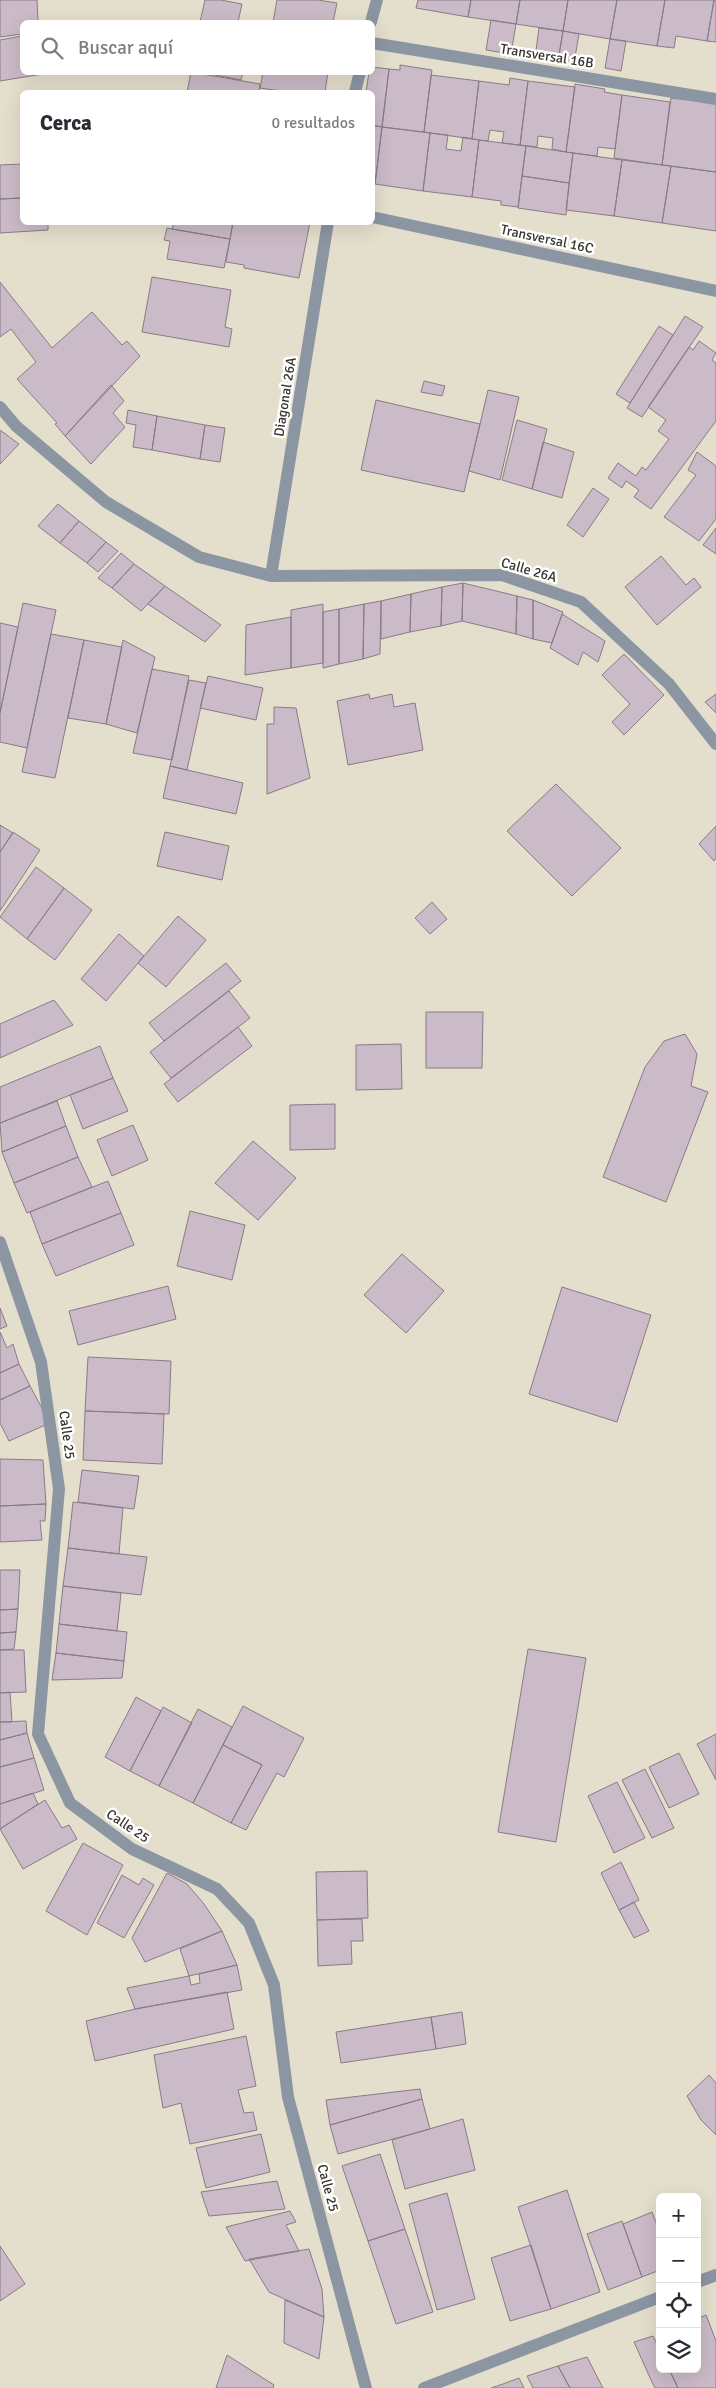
<!DOCTYPE html>
<html lang="es">
<head>
<meta charset="utf-8">
<style>
  :root { --surface:#fff; --page:#f2f2f3; --text:#2b2b33; --muted:#7c7c81; --line:#e1e1e2 }
  body { margin:0; font-family:Signika,sans-serif; background:var(--page); color:var(--text) }
  .controls { position:absolute; right:15px; bottom:15px; display:grid; overflow:hidden; border-radius:8px; box-shadow:0 5px 20px #0002 }
  .controls button { width:45px; height:45px; display:grid; place-items:center; padding:0; border:0; border-bottom:1px solid var(--line); background:var(--surface); color:var(--text); font:25px sans-serif }
  .list { margin:0; padding:0; list-style:none }
  h2 { display:flex; justify-content:space-between; align-items:center; height:65px; margin:0; padding:0 20px; font-size:21px }
  h2 small { font-size:16px; font-weight:400; color:var(--muted) }
  .icon { flex:none; width:28px; height:28px; fill:none; stroke:currentColor; stroke-width:2; stroke-linecap:round; stroke-linejoin:round }
  .map { position:relative; flex:none; width:716px; height:2388px; overflow:hidden }
  .search { position:absolute; background:var(--surface); box-shadow:0 5px 20px #0002; left:20px; top:20px; width:355px; height:55px; display:flex; align-items:center; gap:12px; box-sizing:border-box; padding:0 18px; border-radius:8px; color:var(--muted); font-size:19px }
  .panel { position:absolute; background:var(--surface); box-shadow:0 5px 20px #0002; left:20px; top:90px; width:355px; height:135px; border-radius:8px }
  .map>svg:first-child { display:block }
  .building { fill:#cbbac7; stroke:#8a7b87 }
  .lines { fill:none; stroke-linecap:round; stroke-linejoin:round }
  .minor { stroke:#8c96a3; stroke-width:12 }
  .labels { text-anchor:middle; dominant-baseline:central; stroke-width:5; stroke-linejoin:round; paint-order:stroke }
  .street-label { font-size:14px; fill:#36342d; stroke:#fff }
</style>
</head>
<body>
<div class="map">
<svg width="716" height="2388" viewBox="0 0 716 2388">
  <rect width="100%" height="100%" fill="#e4dfcc"/>
  <!-- building -->
  <path class="building" d="M 0,0 L 37,0 L 38,22 L 22,22 L 22,34 L 0,37 Z
    M 205,0 L 221,0 L 242,4 L 238,22 L 200,22 Z
    M 277,0 L 318,0 L 337,3 L 333,22 L 273,22 Z
    M 418,0 L 471,0 L 468,17 L 416,8 Z
    M 471,0 L 520,0 L 516,24 L 468,17 Z
    M 520,0 L 568,0 L 563,31 L 516,24 Z
    M 568,0 L 617,0 L 610,39 L 563,31 Z
    M 617,0 L 665,0 L 657,46 L 610,39 Z
    M 665,0 L 714,0 L 707,41 L 676,36 L 674,48 L 657,46 Z
    M 714,0 L 716,0 L 716,42 L 707,41 Z
    M 491,20 L 516,24 L 511,54 L 486,50 Z
    M 539,28 L 563,31 L 558,61 L 535,58 Z
    M 563,31 L 579,34 L 574,63 L 558,61 Z
    M 22,36 L 22,72 L 55,72 L 0,81 L 0,40 Z
    M 610,39 L 626,41 L 621,71 L 605,68 Z
    M 400,65 L 432,70 L 424,132 L 382,127 L 389,69 L 400,70 Z
    M 372,67 L 389,69 L 382,127 L 372,125 L 372,92 L 366,92 L 369,72 L 372,72 Z
    M 191,72 L 260,84 L 259,92 L 187,92 Z
    M 201,72 L 243,72 L 241,80 Z
    M 263,72 L 328,72 L 325,92 L 287,92 L 260,88 Z
    M 431,75 L 479,81 L 472,139 L 424,132 Z
    M 510,78 L 528,81 L 520,145 L 502,143 L 504,132 L 490,130 L 488,141 L 472,139 L 479,81 L 509,85 Z
    M 528,81 L 575,87 L 566,152 L 552,149 L 553,138 L 538,136 L 537,147 L 520,145 Z
    M 575,84 L 605,89 L 604,92 L 622,95 L 615,149 L 598,147 L 597,156 L 566,152 Z
    M 622,95 L 670,102 L 662,165 L 614,158 Z
    M 671,98 L 716,103 L 716,172 L 662,165 Z
    M 372,125 L 382,127 L 375,184 L 372,184 Z
    M 382,127 L 430,133 L 423,191 L 375,184 Z
    M 430,133 L 448,135 L 446,149 L 461,151 L 463,137 L 479,140 L 472,197 L 423,191 Z
    M 479,140 L 526,146 L 518,207 L 501,205 L 501,201 L 472,197 Z
    M 526,146 L 573,153 L 569,183 L 522,176 Z
    M 573,153 L 622,160 L 614,216 L 566,210 Z
    M 622,160 L 671,166 L 662,223 L 614,216 Z
    M 22,164 L 22,198 L 0,199 L 0,165 Z
    M 671,166 L 716,172 L 716,231 L 662,223 Z
    M 522,176 L 569,183 L 566,215 L 518,208 Z
    M 22,198 L 22,222 L 48,222 L 48,230 L 0,233 L 0,199 Z
    M 174,222 L 233,222 L 230,239 L 172,229 Z
    M 233,222 L 310,222 L 299,278 L 244,268 L 244,265 L 226,262 Z
    M 167,228 L 230,239 L 224,268 L 167,259 L 170,241 L 164,240 Z
    M 152,277 L 231,290 L 225,327 L 232,329 L 229,347 L 142,332 Z
    M 0,282 L 52,348 L 92,312 L 122,345 L 127,341 L 140,356 L 65,436 L 55,424 L 57,423 L 17,379 L 36,362 L 11,329 L 0,337 Z
    M 685,316 L 703,327 L 642,417 L 627,408 Z
    M 659,326 L 673,335 L 630,403 L 616,394 Z
    M 699,341 L 716,353 L 712,360 L 716,363 L 716,421 L 651,509 L 634,497 L 639,490 L 626,481 L 622,488 L 608,478 L 618,463 L 636,476 L 642,467 L 646,470 L 669,439 L 658,431 L 666,420 L 648,407 L 689,347 L 693,350 Z
    M 424,381 L 445,386 L 442,396 L 421,392 Z
    M 111,385 L 124,401 L 113,413 L 125,427 L 91,464 L 65,436 Z
    M 488,390 L 519,397 L 500,480 L 469,471 Z
    M 376,400 L 480,424 L 464,492 L 361,470 Z
    M 128,410 L 157,416 L 152,450 L 133,447 L 136,425 L 126,423 Z
    M 157,416 L 205,425 L 200,459 L 152,450 Z
    M 517,420 L 547,429 L 532,489 L 502,480 Z
    M 205,425 L 225,428 L 220,462 L 200,459 Z
    M 0,430 L 19,444 L 0,464 Z
    M 543,442 L 574,452 L 562,498 L 532,489 Z
    M 697,452 L 716,466 L 716,519 L 699,541 L 664,517 L 696,475 L 688,470 Z
    M 593,488 L 609,499 L 583,537 L 567,525 Z
    M 58,504 L 79,521 L 60,543 L 38,526 Z
    M 79,521 L 106,542 L 87,563 L 60,543 Z
    M 716,528 L 716,554 L 703,545 Z
    M 106,542 L 118,551 L 98,572 L 87,563 Z
    M 121,553 L 134,564 L 112,588 L 98,578 Z
    M 661,556 L 686,585 L 694,578 L 701,587 L 657,625 L 625,587 Z
    M 134,564 L 165,586 L 141,611 L 112,588 Z
    M 463,583 L 517,596 L 516,634 L 462,621 Z
    M 463,583 L 462,621 L 441,626 L 442,587 Z
    M 165,586 L 221,625 L 205,642 L 148,604 Z
    M 442,587 L 441,626 L 410,632 L 411,594 Z
    M 411,594 L 410,632 L 381,639 L 381,601 Z
    M 517,596 L 533,600 L 533,639 L 516,634 Z
    M 533,600 L 563,612 L 552,643 L 533,639 Z
    M 381,601 L 380,654 L 363,659 L 364,604 Z
    M 23,603 L 56,610 L 27,748 L 0,742 L 0,713 Z
    M 323,604 L 323,663 L 291,668 L 291,610 Z
    M 364,604 L 363,659 L 339,664 L 339,609 Z
    M 339,609 L 339,664 L 323,668 L 323,612 Z
    M 562,614 L 605,641 L 598,662 L 583,652 L 578,665 L 550,648 Z
    M 291,617 L 291,668 L 245,675 L 246,625 Z
    M 0,623 L 18,627 L 0,713 Z
    M 51,634 L 84,640 L 55,778 L 22,772 Z
    M 84,640 L 122,647 L 106,724 L 68,718 Z
    M 123,640 L 155,657 L 137,733 L 106,724 Z
    M 624,654 L 664,695 L 624,735 L 612,722 L 630,704 L 602,675 Z
    M 152,669 L 189,676 L 172,760 L 133,753 Z
    M 208,676 L 263,688 L 256,720 L 200,708 Z
    M 189,680 L 206,683 L 187,770 L 170,766 Z
    M 369,694 L 370,699 L 392,694 L 394,707 L 415,703 L 423,750 L 348,765 L 337,701 Z
    M 716,694 L 716,713 L 705,702 Z
    M 274,707 L 296,708 L 310,778 L 267,794 L 267,724 L 274,724 Z
    M 170,766 L 243,783 L 236,814 L 163,798 Z
    M 556,784 L 621,848 L 572,896 L 507,831 Z
    M 0,825 L 13,833 L 0,852 Z
    M 716,826 L 716,858 L 714,861 L 699,844 Z
    M 13,832 L 40,850 L 0,911 L 0,852 Z
    M 165,832 L 229,846 L 222,880 L 157,866 Z
    M 36,867 L 64,888 L 27,939 L 0,917 Z
    M 64,888 L 92,910 L 55,960 L 27,939 Z
    M 432,902 L 447,919 L 430,934 L 415,918 Z
    M 178,916 L 206,940 L 166,987 L 138,963 Z
    M 119,934 L 144,956 L 106,1001 L 81,979 Z
    M 226,963 L 241,981 L 164,1041 L 149,1023 Z
    M 229,991 L 250,1018 L 171,1078 L 150,1052 Z
    M 54,1000 L 73,1025 L 0,1058 L 0,1024 Z
    M 426,1012 L 483,1012 L 482,1068 L 426,1068 Z
    M 238,1027 L 252,1046 L 178,1102 L 164,1084 Z
    M 685,1034 L 697,1054 L 691,1086 L 708,1092 L 666,1202 L 603,1177 L 645,1067 L 664,1041 Z
    M 401,1044 L 402,1089 L 356,1090 L 356,1045 Z
    M 100,1046 L 113,1078 L 0,1123 L 0,1087 Z
    M 113,1078 L 128,1111 L 83,1129 L 70,1095 Z
    M 57,1101 L 66,1126 L 2,1152 L 0,1123 Z
    M 335,1104 L 335,1149 L 290,1150 L 290,1105 Z
    M 133,1125 L 148,1160 L 112,1176 L 97,1140 Z
    M 66,1126 L 78,1157 L 14,1183 L 2,1152 Z
    M 253,1141 L 296,1178 L 258,1220 L 215,1183 Z
    M 78,1157 L 92,1187 L 27,1213 L 14,1183 Z
    M 108,1181 L 121,1213 L 42,1244 L 30,1212 Z
    M 190,1211 L 245,1225 L 232,1280 L 177,1266 Z
    M 121,1213 L 134,1245 L 56,1276 L 42,1244 Z
    M 402,1254 L 444,1291 L 406,1333 L 364,1295 Z
    M 168,1286 L 176,1319 L 78,1345 L 69,1311 Z
    M 562,1287 L 651,1315 L 617,1422 L 529,1394 Z
    M 0,1308 L 7,1326 L 0,1329 Z
    M 0,1332 L 7,1348 L 13,1344 L 19,1364 L 0,1373 Z
    M 88,1357 L 171,1361 L 169,1414 L 85,1411 Z
    M 19,1364 L 30,1386 L 0,1400 L 0,1373 Z
    M 30,1386 L 50,1423 L 9,1441 L 0,1423 L 0,1400 Z
    M 85,1411 L 164,1414 L 162,1464 L 83,1460 Z
    M 0,1459 L 43,1460 L 46,1504 L 0,1506 Z
    M 82,1470 L 139,1476 L 134,1509 L 78,1502 Z
    M 73,1502 L 123,1508 L 119,1554 L 68,1548 Z
    M 46,1504 L 45,1521 L 40,1521 L 42,1540 L 0,1542 L 0,1506 Z
    M 68,1548 L 147,1557 L 141,1595 L 63,1586 Z
    M 0,1570 L 20,1570 L 18,1609 L 0,1610 Z
    M 63,1586 L 121,1593 L 117,1631 L 59,1624 Z
    M 18,1609 L 16,1632 L 0,1633 L 0,1610 Z
    M 59,1624 L 127,1632 L 124,1661 L 56,1653 Z
    M 16,1632 L 14,1649 L 0,1650 L 0,1633 Z
    M 528,1649 L 586,1658 L 556,1842 L 498,1832 Z
    M 0,1650 L 24,1650 L 26,1692 L 0,1693 Z
    M 56,1653 L 124,1661 L 122,1678 L 52,1680 Z
    M 10,1692 L 12,1722 L 0,1722 L 0,1693 Z
    M 136,1697 L 161,1711 L 130,1771 L 105,1757 Z
    M 243,1706 L 304,1738 L 284,1777 L 277,1773 L 246,1830 L 231,1823 L 262,1765 L 223,1745 Z
    M 163,1707 L 192,1723 L 159,1786 L 130,1771 Z
    M 198,1709 L 232,1727 L 193,1803 L 159,1786 Z
    M 26,1721 L 27,1733 L 0,1740 L 0,1722 Z
    M 27,1733 L 34,1758 L 0,1767 L 0,1740 Z
    M 716,1734 L 716,1780 L 697,1744 Z
    M 223,1745 L 262,1765 L 231,1823 L 193,1803 Z
    M 679,1753 L 699,1794 L 669,1808 L 649,1767 Z
    M 34,1758 L 44,1790 L 0,1804 L 0,1767 Z
    M 645,1769 L 674,1828 L 652,1838 L 622,1780 Z
    M 617,1782 L 645,1838 L 614,1853 L 588,1796 Z
    M 33,1793 L 38,1804 L 0,1829 L 0,1804 Z
    M 45,1800 L 62,1828 L 69,1825 L 77,1839 L 23,1869 L 0,1829 Z
    M 83,1843 L 123,1865 L 87,1935 L 46,1911 Z
    M 621,1862 L 639,1900 L 619,1910 L 601,1873 Z
    M 367,1871 L 368,1918 L 317,1920 L 316,1872 Z
    M 167,1873 L 187,1884 L 204,1904 L 222,1931 L 145,1962 L 132,1938 Z
    M 122,1875 L 139,1885 L 143,1878 L 154,1885 L 124,1938 L 97,1923 Z
    M 634,1902 L 649,1931 L 634,1938 L 619,1910 Z
    M 362,1919 L 363,1941 L 351,1941 L 352,1964 L 318,1966 L 317,1920 Z
    M 222,1931 L 237,1965 L 189,1976 L 180,1949 Z
    M 237,1965 L 242,1990 L 135,2009 L 127,1988 L 189,1976 L 191,1985 L 200,1983 L 199,1974 Z
    M 227,1992 L 234,2029 L 95,2061 L 86,2021 L 135,2009 Z
    M 462,2012 L 466,2044 L 436,2049 L 431,2017 Z
    M 431,2017 L 436,2049 L 341,2063 L 336,2032 Z
    M 246,2036 L 256,2086 L 238,2090 L 244,2113 L 253,2112 L 257,2130 L 190,2144 L 181,2103 L 163,2108 L 154,2055 Z
    M 709,2075 L 716,2083 L 716,2135 L 701,2120 L 687,2096 Z
    M 420,2089 L 422,2099 L 330,2125 L 326,2100 Z
    M 422,2099 L 430,2129 L 338,2154 L 330,2125 Z
    M 463,2119 L 475,2170 L 405,2189 L 392,2140 Z
    M 261,2134 L 270,2172 L 206,2188 L 196,2148 Z
    M 380,2154 L 405,2229 L 368,2241 L 342,2166 Z
    M 277,2181 L 285,2209 L 209,2216 L 201,2192 Z
    M 567,2190 L 600,2292 L 551,2309 L 518,2207 Z
    M 447,2193 L 475,2299 L 437,2310 L 409,2204 Z
    M 290,2211 L 296,2222 L 286,2225 L 299,2251 L 245,2261 L 226,2227 Z
    M 652,2212 L 660,2233 L 660,2270 L 642,2277 L 623,2224 Z
    M 622,2221 L 642,2277 L 608,2290 L 587,2234 Z
    M 405,2229 L 433,2312 L 396,2324 L 368,2241 Z
    M 531,2245 L 551,2309 L 510,2321 L 491,2258 Z
    M 0,2246 L 25,2284 L 0,2301 Z
    M 309,2249 L 322,2289 L 324,2317 L 269,2292 L 249,2259 Z
    M 285,2300 L 324,2317 L 319,2359 L 284,2343 Z
    M 706,2315 L 716,2341 L 716,2388 L 678,2388 L 669,2369 L 697,2369 L 697,2319 Z
    M 653,2336 L 660,2350 L 660,2369 L 669,2369 L 678,2388 L 655,2388 L 652,2382 L 634,2342 Z
    M 227,2355 L 274,2385 L 273,2388 L 216,2388 Z
    M 587,2357 L 603,2388 L 570,2388 L 558,2366 Z
    M 558,2366 L 570,2388 L 533,2388 L 527,2376 Z
    M 519,2378 L 524,2388 L 491,2388 L 503,2384 Z"/>
  <g class="lines">
    <!-- minor -->
    <path class="minor" d="M 371,22 L 377,0
      M 372,43 L 716,99
      M 355,92 L 360,72
      M 372,217 L 716,291
      M 0,407 L 16,426 L 106,502 L 199,557 L 271,576 L 502,575 L 581,602 L 669,684 L 716,744
      M 271,576 L 328,222
      M 0,1242 L 41,1362 L 59,1489 L 38,1734 L 70,1803 L 132,1849 L 217,1889 L 249,1923 L 274,1985 L 288,2097 L 366,2388
      M 697,2282 L 716,2275
      M 424,2388 L 660,2297"/>
  </g>
  <g class="labels">
    <!-- street labels -->
    <g class="street-label">
      <text transform="translate(547 56) rotate(9)">Transversal 16B</text>
      <text transform="translate(547 239) rotate(12)">Transversal 16C</text>
      <text transform="translate(285 397) rotate(-81)">Diagonal 26A</text>
      <text transform="translate(529 570) rotate(16)">Calle 26A</text>
      <text transform="translate(67 1435) rotate(82)">Calle 25</text>
      <text transform="translate(128 1826) rotate(34)">Calle 25</text>
      <text transform="translate(328 2188) rotate(75)">Calle 25</text>
    </g>
  </g>
</svg>
<div class="controls">
<button>+</button>
<button>−</button>
<button><svg class="icon" aria-label="locate" viewBox="0 0 24 24"><circle cx="12" cy="12" r="6"/><path d="M12 2v4M12 18v4M2 12h4M18 12h4"/></svg></button>
<button><svg class="icon" aria-label="layers" viewBox="0 0 24 24"><path d="M12 4l9 5-9 5-9-5zM3 14l9 5 9-5"/></svg></button>
</div>
<div class="search"><svg class="icon" aria-label="search" viewBox="0 0 24 24"><circle cx="10" cy="10" r="6"/><path d="M15 15l6 6"/></svg>Buscar aquí</div>
<section class="panel">
<h2>Cerca<small>0 resultados</small></h2>
<ul class="list">
</ul>
</section>
</div>
</body>
</html>
